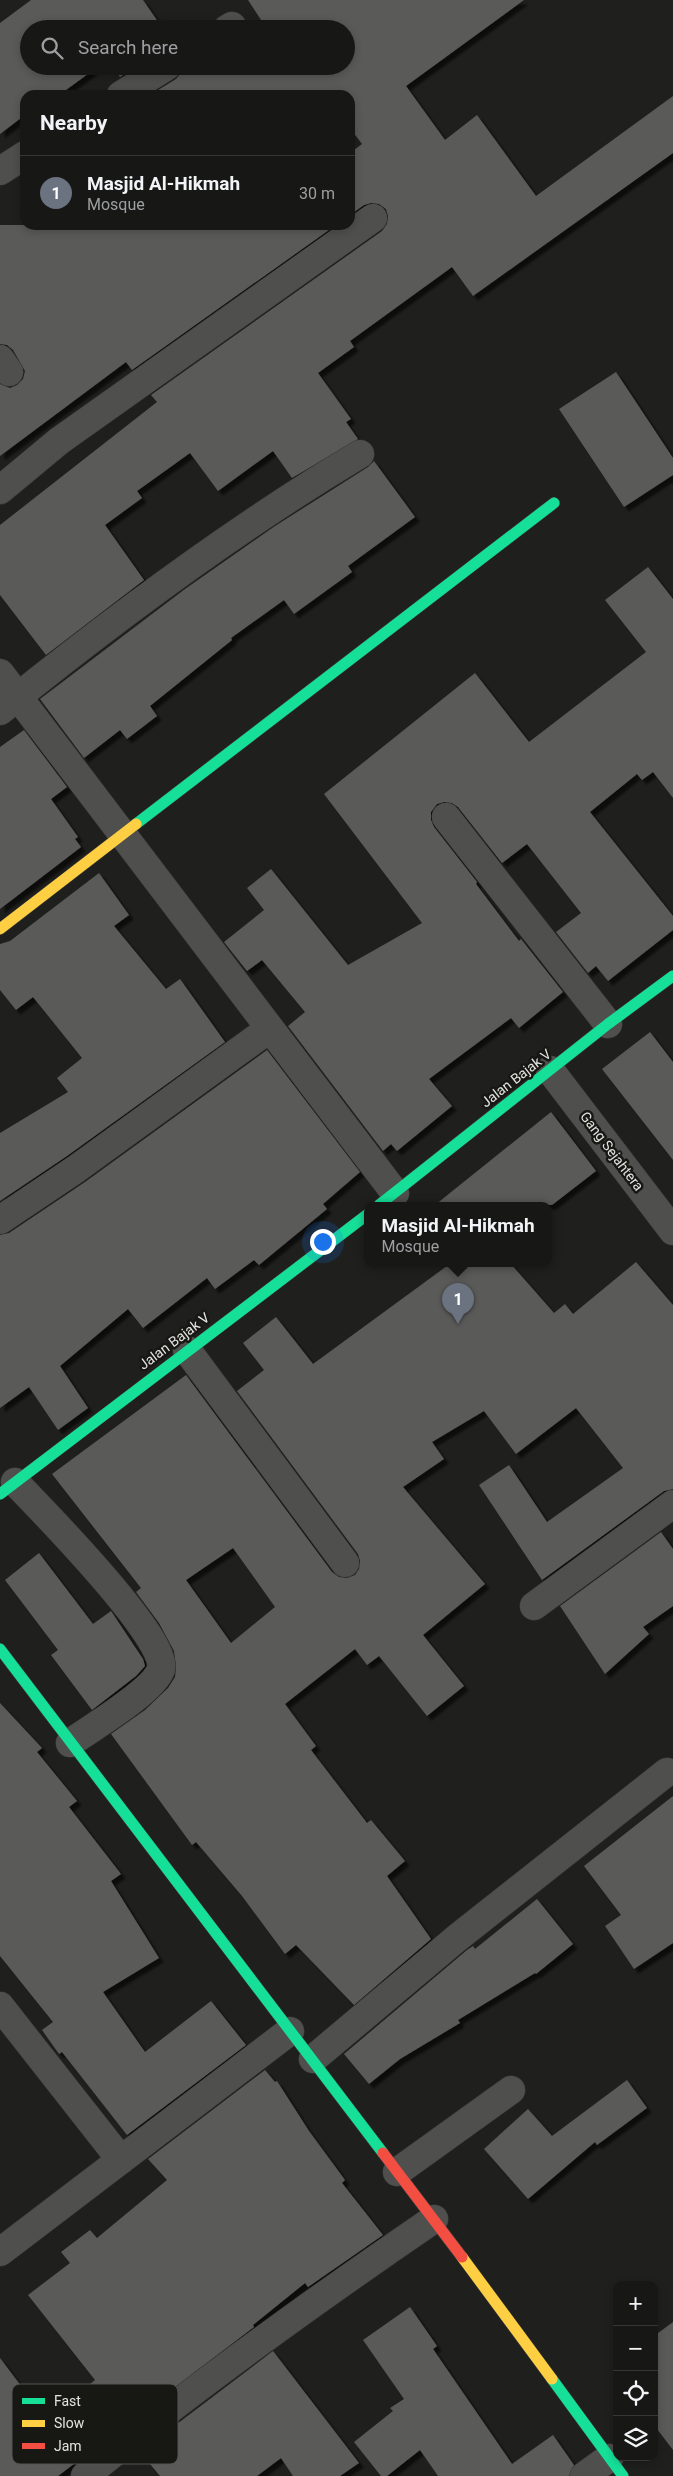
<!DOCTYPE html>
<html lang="en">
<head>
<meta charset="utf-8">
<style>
  :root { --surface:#171716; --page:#20201f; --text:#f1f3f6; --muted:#9e9fa1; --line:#363635; --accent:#9e9e9c }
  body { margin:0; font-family:Roboto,sans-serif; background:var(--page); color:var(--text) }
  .controls { position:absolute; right:15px; bottom:15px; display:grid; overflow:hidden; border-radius:10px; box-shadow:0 2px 8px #0003 }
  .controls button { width:45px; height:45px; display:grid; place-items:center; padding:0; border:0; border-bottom:1px solid var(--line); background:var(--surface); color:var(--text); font:25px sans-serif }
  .you { position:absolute; left:322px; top:1241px; width:18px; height:18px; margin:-12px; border:4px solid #fff; border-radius:50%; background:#1a73e8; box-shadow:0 0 0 8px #1a73e833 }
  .badge { display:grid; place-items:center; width:32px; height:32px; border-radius:50%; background:var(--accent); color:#fff; font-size:16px; font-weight:700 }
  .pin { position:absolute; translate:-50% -41px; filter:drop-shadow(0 1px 2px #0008) }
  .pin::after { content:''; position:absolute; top:26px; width:18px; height:15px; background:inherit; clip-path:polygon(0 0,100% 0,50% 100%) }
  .popup { position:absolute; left:364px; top:1202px; width:188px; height:65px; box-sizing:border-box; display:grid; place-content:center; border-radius:10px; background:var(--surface); filter:drop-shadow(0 1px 4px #0005); font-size:16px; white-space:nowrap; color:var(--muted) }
  .popup b { font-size:19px; color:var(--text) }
  .popup::after { content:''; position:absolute; left:50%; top:100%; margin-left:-10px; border:10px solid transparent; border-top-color:var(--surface) }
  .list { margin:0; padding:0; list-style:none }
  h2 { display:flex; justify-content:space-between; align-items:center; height:65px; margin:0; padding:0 20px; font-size:21px }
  h2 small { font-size:16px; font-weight:400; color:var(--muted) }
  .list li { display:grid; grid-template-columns:32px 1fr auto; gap:15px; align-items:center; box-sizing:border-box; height:75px; padding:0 20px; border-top:1px solid var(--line) }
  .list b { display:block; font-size:19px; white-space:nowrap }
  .list p { margin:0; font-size:16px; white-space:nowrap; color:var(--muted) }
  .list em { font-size:16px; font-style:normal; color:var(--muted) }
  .icon { flex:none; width:28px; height:28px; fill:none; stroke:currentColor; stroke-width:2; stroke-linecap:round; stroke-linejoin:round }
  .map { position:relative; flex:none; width:673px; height:2476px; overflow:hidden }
  .search { position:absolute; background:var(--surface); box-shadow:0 2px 8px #0003; left:20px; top:20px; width:335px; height:55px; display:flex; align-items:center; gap:12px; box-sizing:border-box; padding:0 18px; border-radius:28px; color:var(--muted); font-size:19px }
  .panel { position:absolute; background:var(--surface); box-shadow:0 2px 8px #0003; left:20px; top:90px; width:335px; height:140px; border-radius:15px }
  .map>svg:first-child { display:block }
  .building { fill:#5a5a58; fill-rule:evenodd; filter:url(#shadow) }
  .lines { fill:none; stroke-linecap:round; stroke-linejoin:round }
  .street-casing { stroke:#3d3d3a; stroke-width:29 }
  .fast-casing { stroke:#3d3d3a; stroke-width:12 }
  .slow-casing { stroke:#3d3d3a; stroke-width:12 }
  .jam-casing { stroke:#3d3d3a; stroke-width:12 }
  .street { stroke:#4f4f4d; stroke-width:28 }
  .fast { stroke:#16e098; stroke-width:11 }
  .slow { stroke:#ffcf43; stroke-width:11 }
  .jam { stroke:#f24e42; stroke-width:11 }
  .labels { text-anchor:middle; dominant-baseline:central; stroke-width:5; stroke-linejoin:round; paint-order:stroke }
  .street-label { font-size:14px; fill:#e3e3e0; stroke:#171713 }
  .key { fill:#171713; stroke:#545450; stroke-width:1 }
  .key-label { font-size:14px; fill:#e3e3e0 }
</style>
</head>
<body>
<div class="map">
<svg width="673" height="2476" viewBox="0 0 673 2476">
  <defs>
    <filter id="shadow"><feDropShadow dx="4.5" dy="4.5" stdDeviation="1" flood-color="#0009"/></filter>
  </defs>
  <rect width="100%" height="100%" fill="#1f1f1d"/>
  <!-- building -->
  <path class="building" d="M 31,0 L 143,0 L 163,29 L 29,29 L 29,66 L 99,66 L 59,95 L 25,95 L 25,115 L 0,134 L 0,23 Z
    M 248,0 L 524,0 L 406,86 L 445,140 L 477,115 L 536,196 L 673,96 L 673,153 L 473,296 L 452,267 L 350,341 L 354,347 L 318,373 L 351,419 L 346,422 L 358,439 L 292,478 L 273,451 L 218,491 L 190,453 L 137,491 L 142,498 L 105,525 L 144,580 L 46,655 L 0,595 L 0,525 L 157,402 L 151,395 L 382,231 L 387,224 L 388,216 L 386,209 L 379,204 L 371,203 L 364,205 L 350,215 L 350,153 L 362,144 L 350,128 L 350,95 L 150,95 L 176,79 L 181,73 L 182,66 L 346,66 L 346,29 L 267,29 Z
    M 113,66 L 137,66 L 120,77 Z
    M 0,225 L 336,225 L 132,370 L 126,362 L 0,456 L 0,384 L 10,388 L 17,385 L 23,379 L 25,371 L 13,350 L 7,345 L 0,344 Z
    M 616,372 L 673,458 L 673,475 L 624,507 L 559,409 Z
    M 374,461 L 415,517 L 348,566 L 352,572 L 294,614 L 284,600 L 231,638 L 232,640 L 150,706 L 157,716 L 127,739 L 120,730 L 84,758 L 40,699 L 185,589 L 275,526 L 368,467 Z
    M 648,567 L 673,599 L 673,798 L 653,772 L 642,780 L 637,774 L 590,812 L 673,916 L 673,930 L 608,981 L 596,966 L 588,973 L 556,932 L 581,913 L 527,844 L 502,863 L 458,807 L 452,803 L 444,802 L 437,804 L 431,812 L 431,820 L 434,827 L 477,882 L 476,884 L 519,941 L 521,939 L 563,992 L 519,1028 L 511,1018 L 429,1079 L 452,1106 L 397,1151 L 391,1144 L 383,1151 L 288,1026 L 305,1012 L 262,960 L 247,971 L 224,942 L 264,910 L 247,888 L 271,869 L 348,965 L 422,923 L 324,794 L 475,673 L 529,742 L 646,652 L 605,600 Z
    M 24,730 L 67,787 L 51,799 L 78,837 L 75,839 L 81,847 L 0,909 L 0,747 Z
    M 99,873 L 129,915 L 114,926 L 166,989 L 180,979 L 225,1042 L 67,1156 L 0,1201 L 0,1133 L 68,1092 L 57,1078 L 82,1058 L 33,997 L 16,1010 L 0,990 L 0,944 L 10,941 Z
    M 650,1032 L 673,1062 L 673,1160 L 602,1069 Z
    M 267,1050 L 360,1172 L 323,1204 L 327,1209 L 259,1265 L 254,1260 L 215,1289 L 207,1278 L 143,1328 L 128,1309 L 60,1366 L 88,1408 L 58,1430 L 29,1387 L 0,1408 L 0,1235 L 9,1233 L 85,1182 Z
    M 551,1112 L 596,1171 L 552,1205 L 435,1205 Z
    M 636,1262 L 673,1305 L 673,1489 L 664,1491 L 542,1580 L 479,1485 L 509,1465 L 547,1522 L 623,1468 L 576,1408 L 516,1454 L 484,1411 L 432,1442 L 444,1459 L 403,1487 L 485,1584 L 423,1635 L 464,1686 L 427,1716 L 379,1656 L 367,1665 L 355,1649 L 285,1704 L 316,1746 L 311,1750 L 367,1823 L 371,1820 L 405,1861 L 387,1876 L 431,1939 L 354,2005 L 296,1945 L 285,1954 L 242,1896 L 196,1842 L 192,1845 L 111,1734 L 145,1710 L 168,1688 L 175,1677 L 176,1667 L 174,1651 L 159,1623 L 136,1592 L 141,1588 L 52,1474 L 186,1375 L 332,1572 L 339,1577 L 347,1578 L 355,1575 L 359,1569 L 360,1561 L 358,1554 L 237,1391 L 264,1370 L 243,1343 L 276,1317 L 313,1364 L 451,1263 L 510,1263 L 554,1313 L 565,1304 L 573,1314 ZM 233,1548 L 275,1607 L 231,1643 L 186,1580 Z
    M 661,1532 L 673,1549 L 673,1606 L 643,1627 L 649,1634 L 605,1674 L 560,1606 Z
    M 39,1553 L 93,1624 L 111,1611 L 143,1659 L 145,1666 L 136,1676 L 92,1710 L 51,1655 L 58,1650 L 5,1580 Z
    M 0,1703 L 42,1748 L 37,1752 L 77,1801 L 69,1807 L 121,1874 L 111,1881 L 159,1958 L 103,1992 L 145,2052 L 211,2001 L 246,2045 L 127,2135 L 62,2052 L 59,2054 L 42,2030 L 53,2022 L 0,1956 Z
    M 673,1796 L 673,1943 L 634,1969 L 605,1926 L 621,1915 L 584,1866 Z
    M 537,1899 L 573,1944 L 536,1974 L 535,1973 L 458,2020 L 460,2023 L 400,2059 L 369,2084 L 344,2054 L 467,1950 L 473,1946 L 475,1949 Z
    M 265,2070 L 275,2082 L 277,2081 L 309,2131 L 345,2180 L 342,2183 L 383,2235 L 308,2287 L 305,2283 L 253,2325 L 254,2327 L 58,2476 L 0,2476 L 0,2358 L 46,2419 L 95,2380 L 28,2295 L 70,2263 L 61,2252 L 90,2230 L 97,2238 L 167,2180 L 148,2159 Z
    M 627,2080 L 647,2108 L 597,2145 L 595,2142 L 528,2199 L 484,2149 L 528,2109 L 552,2136 Z
    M 410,2307 L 437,2346 L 433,2349 L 512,2464 L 553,2435 L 574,2465 L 569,2476 L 438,2476 L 420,2450 L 387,2476 L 381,2476 L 354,2442 L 393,2411 L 390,2408 L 404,2399 L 363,2340 Z
    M 673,2322 L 673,2450 L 654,2425 L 654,2336 Z
    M 273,2351 L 359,2463 L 340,2476 L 293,2476 L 281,2458 L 257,2476 L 160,2476 L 140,2452 Z"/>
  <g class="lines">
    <!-- street casing -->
    <g class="street-casing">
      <path id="street" d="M 227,29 L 232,26
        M 121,95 L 167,66
        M 0,171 L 25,155
        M 0,359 L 9,372
        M 0,490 L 59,441 L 373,218
        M 0,673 L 395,1193
        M 0,711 C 115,618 233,530 360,454
        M 446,817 L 608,1024
        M 550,1070 L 673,1231
        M 0,1220 L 76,1169 L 269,1029
        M 187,1350 L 345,1563
        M 15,1482 C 39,1507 170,1640 161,1669 C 154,1691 91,1728 70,1743
        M 534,1606 L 673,1504
        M 0,2006 L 121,2160
        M 313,2059 L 457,1938 L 667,1772
        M 397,2172 L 511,2090
        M 0,2252 L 290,2031
        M 85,2476 C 197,2385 314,2301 434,2219
        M 584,2476 L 609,2458"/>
    </g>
    <!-- fast casing -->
    <g class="fast-casing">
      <path id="fast" d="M 136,824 L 554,503
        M 379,1205 L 608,1024 L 673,976
        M 0,1494 L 368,1214
        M 0,1649 L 383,2153
        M 552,2379 L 623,2476"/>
    </g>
    <!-- slow casing -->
    <g class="slow-casing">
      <path id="slow" d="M 0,929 L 136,824
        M 462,2257 L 552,2379"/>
    </g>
    <!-- jam casing -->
    <g class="jam-casing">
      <path id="jam" d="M 383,2153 L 462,2257"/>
    </g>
    <!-- street -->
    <use href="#street" class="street"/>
    <!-- fast -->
    <use href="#fast" class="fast"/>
    <!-- slow -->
    <use href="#slow" class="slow"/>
    <!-- jam -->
    <use href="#jam" class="jam"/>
  </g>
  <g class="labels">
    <!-- street labels -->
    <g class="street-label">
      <text transform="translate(516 1078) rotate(-38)">Jalan Bajak V</text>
      <text transform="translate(612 1151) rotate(53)">Gang Sejahtera</text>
      <text transform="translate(174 1341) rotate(-37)">Jalan Bajak V</text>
    </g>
  </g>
  <!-- legend -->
  <rect x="12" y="2384" width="166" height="80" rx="8" class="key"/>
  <rect x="22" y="2398" width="23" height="6" fill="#16e098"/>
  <rect x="22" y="2420" width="23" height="7" fill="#ffcf43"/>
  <rect x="22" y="2443" width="23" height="6" fill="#f24e42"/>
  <g class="key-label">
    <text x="54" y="2406">Fast</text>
    <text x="54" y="2428">Slow</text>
    <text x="54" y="2451">Jam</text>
  </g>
</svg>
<div class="controls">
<button>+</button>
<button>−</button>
<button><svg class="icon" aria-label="locate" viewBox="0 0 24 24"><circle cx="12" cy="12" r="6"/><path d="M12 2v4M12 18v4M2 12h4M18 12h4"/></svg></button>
<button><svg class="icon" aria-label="layers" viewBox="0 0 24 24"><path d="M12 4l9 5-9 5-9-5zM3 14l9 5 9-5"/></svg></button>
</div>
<div class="you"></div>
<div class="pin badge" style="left:458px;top:1324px;background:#6b7280">1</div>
<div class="popup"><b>Masjid Al-Hikmah</b>Mosque</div>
<div class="search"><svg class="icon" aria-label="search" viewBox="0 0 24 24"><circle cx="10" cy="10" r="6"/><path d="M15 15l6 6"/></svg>Search here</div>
<section class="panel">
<h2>Nearby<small></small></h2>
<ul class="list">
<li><span class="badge" style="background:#6b7280">1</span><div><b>Masjid Al-Hikmah</b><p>Mosque</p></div><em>30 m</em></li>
</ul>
</section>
</div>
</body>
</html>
